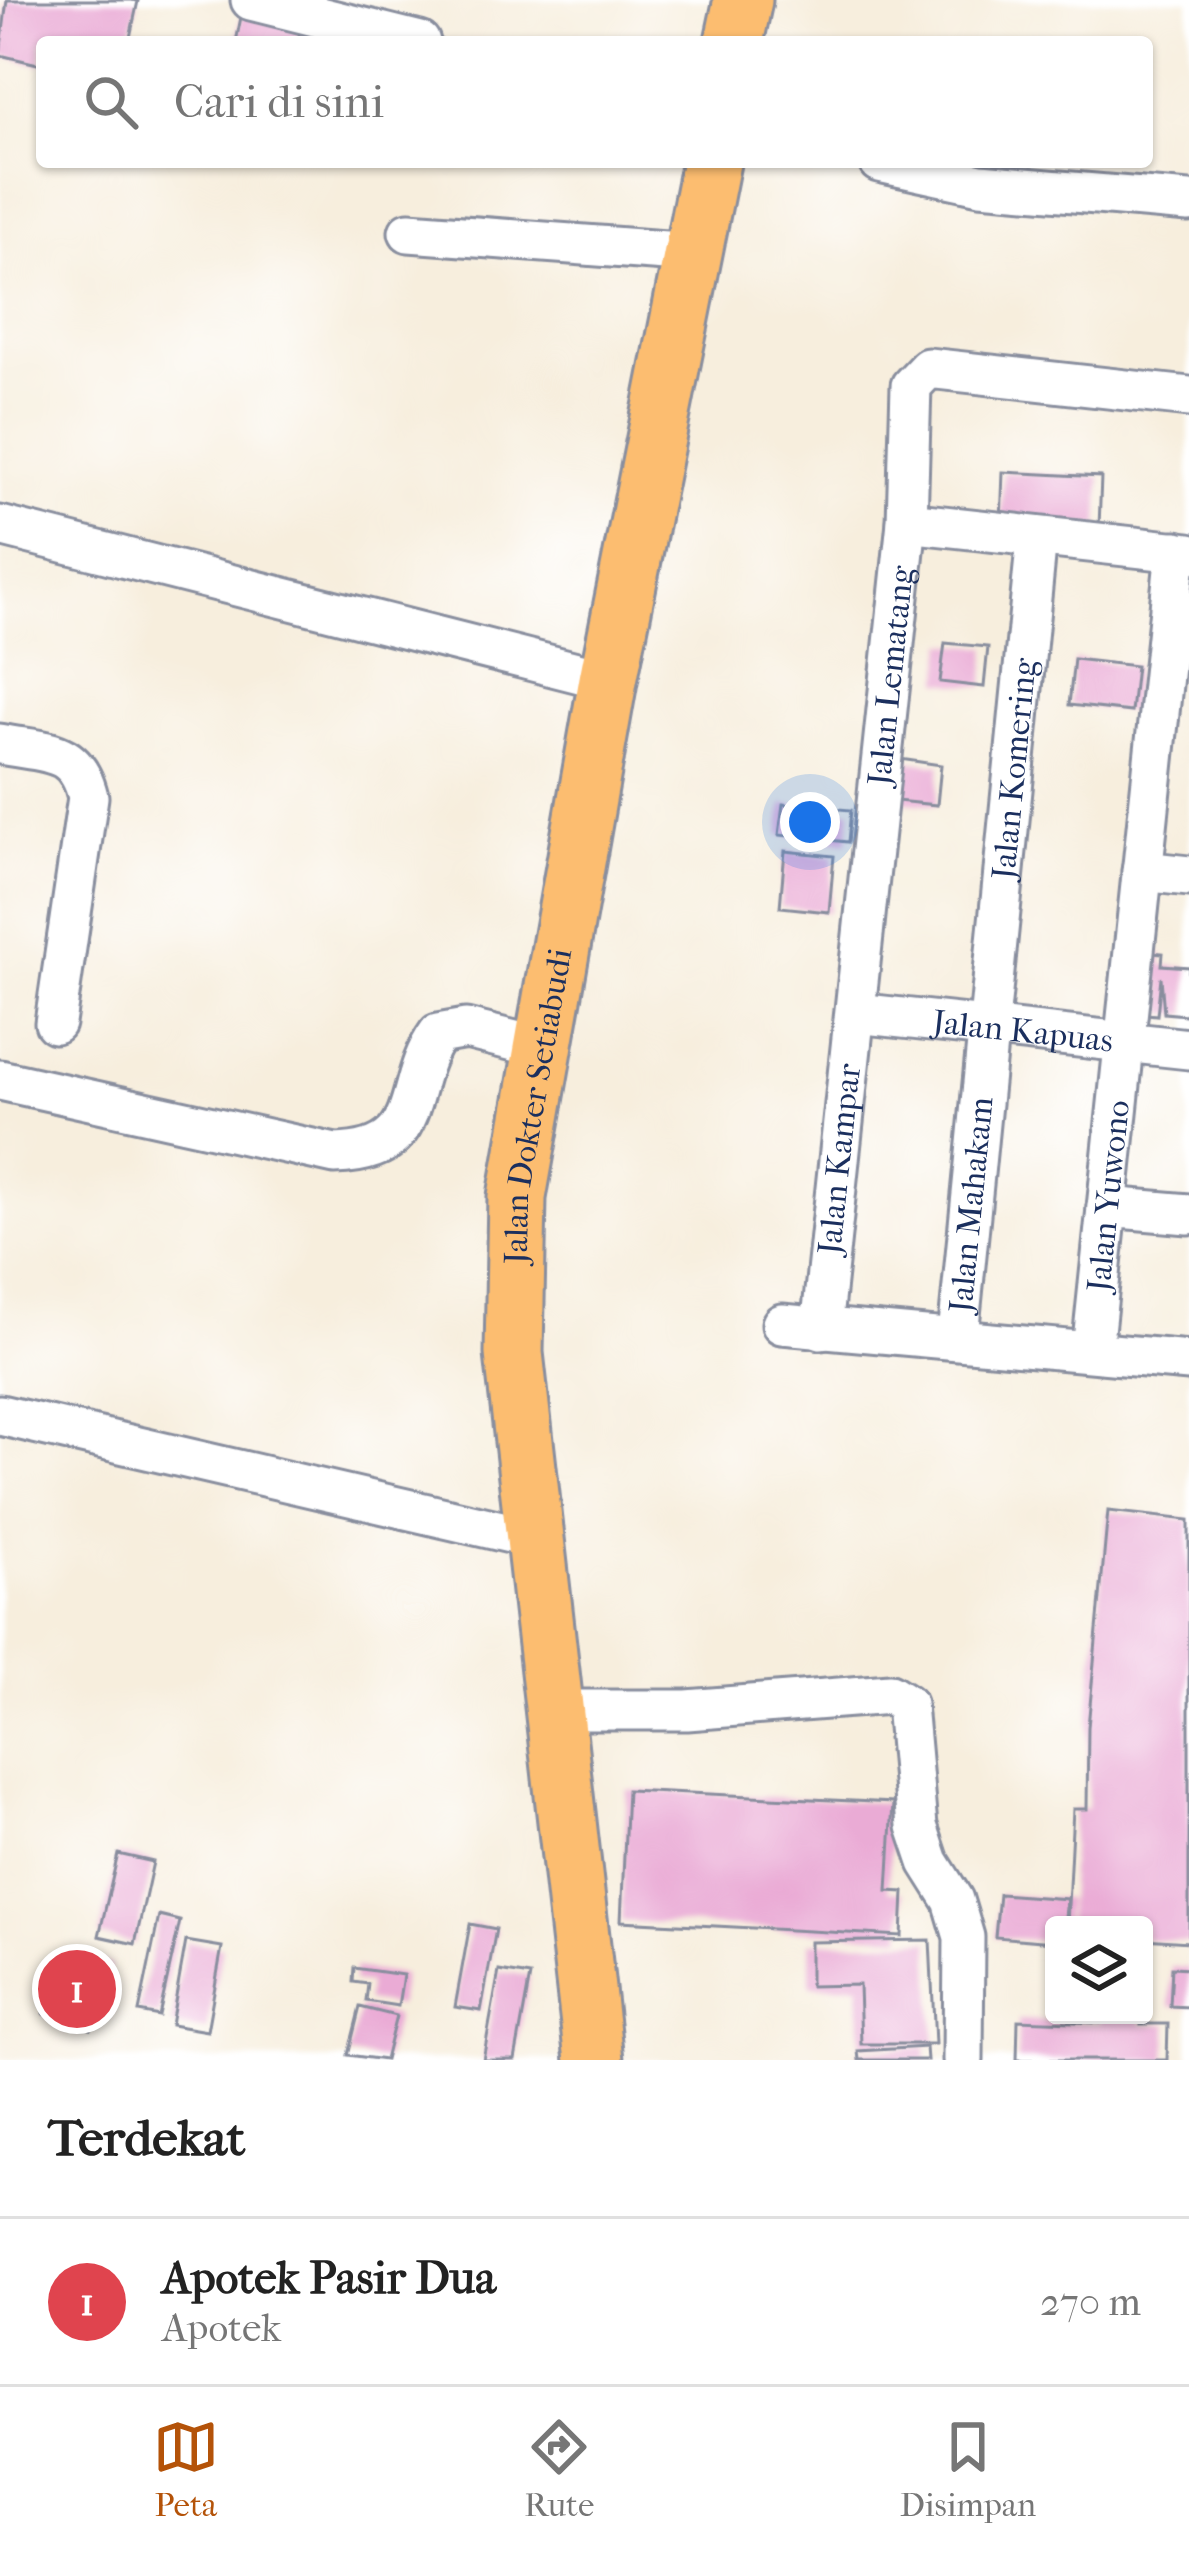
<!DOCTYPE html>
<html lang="id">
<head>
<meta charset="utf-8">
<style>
  :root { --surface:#fff; --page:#f6f6f6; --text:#222; --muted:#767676; --line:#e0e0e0; --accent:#b45309 }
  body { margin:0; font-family:"IM FELL French Canon",serif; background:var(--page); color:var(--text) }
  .controls { position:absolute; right:36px; bottom:36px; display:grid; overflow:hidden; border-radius:12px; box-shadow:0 3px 9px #0004 }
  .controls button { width:108px; height:108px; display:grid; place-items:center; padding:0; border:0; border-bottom:3px solid var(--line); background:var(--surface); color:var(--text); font:60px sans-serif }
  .you { position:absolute; left:810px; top:822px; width:42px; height:42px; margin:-30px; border:9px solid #fff; border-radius:50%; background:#1a73e8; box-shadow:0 0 0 18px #1a73e833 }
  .badge { display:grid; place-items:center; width:78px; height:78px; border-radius:50%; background:var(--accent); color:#fff; font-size:39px; font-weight:700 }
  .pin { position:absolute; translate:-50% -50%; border:6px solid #fff; box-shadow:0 3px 12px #0006 }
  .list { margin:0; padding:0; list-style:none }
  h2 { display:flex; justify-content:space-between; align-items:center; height:156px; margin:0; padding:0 48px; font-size:51px }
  h2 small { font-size:39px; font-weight:400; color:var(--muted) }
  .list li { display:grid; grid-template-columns:78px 1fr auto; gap:36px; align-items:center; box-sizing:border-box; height:168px; padding:0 48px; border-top:3px solid var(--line) }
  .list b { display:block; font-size:45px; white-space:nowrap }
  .list p { margin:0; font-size:39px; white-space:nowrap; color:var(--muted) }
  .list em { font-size:39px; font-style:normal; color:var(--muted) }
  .icon { flex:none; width:66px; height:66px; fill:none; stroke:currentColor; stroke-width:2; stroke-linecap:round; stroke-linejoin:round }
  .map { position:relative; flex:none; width:1189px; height:2060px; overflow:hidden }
  .search { position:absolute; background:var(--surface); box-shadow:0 3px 9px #0004; left:36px; right:36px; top:36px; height:132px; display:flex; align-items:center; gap:30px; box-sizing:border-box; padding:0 42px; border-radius:12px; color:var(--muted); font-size:45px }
  .sheet { height:324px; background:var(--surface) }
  nav { display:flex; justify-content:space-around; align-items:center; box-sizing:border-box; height:168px; border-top:3px solid var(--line); background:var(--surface); font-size:33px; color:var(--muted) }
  nav a { display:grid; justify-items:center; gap:6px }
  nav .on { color:var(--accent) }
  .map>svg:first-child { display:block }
  .building { fill:#eaabd5 }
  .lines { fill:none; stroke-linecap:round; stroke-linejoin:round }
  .minor-casing { stroke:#898e9e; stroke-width:45 }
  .highway-casing { stroke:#898e9e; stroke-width:63 }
  .minor { stroke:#fff; stroke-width:39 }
  .highway { stroke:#fcbd6f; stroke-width:57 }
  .labels { text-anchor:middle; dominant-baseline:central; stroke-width:10; stroke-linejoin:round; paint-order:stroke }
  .street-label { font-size:33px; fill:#1b2f5e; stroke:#fff }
</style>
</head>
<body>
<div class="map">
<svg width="1189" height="2060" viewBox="0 0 1189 2060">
  <rect width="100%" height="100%" fill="#fff"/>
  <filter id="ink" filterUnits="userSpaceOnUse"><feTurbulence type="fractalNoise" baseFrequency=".00833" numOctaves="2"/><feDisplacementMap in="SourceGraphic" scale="24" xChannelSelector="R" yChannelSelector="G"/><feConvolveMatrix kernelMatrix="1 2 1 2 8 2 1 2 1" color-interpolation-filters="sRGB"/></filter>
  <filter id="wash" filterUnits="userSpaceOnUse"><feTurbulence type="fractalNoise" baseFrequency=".004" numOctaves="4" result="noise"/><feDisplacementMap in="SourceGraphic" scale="48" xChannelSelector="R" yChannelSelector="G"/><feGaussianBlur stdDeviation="2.7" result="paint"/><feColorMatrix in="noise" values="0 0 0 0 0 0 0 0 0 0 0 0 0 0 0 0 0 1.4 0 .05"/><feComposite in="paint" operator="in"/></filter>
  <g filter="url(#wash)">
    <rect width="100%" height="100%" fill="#f7eedd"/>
    <g id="blocks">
      <!-- building -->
      <path class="building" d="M 7,0 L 131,0 L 138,1 L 129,42 L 42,42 L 42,65 L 0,55 Z
        M 242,12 L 301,25 L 298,42 L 236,42 Z
        M 1003,472 L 1101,477 L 1099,527 L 1001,523 Z
        M 945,643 L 988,647 L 984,687 L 940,682 Z
        M 1074,659 L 1136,666 L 1131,712 L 1069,705 Z
        M 900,759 L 941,765 L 937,805 L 896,801 Z
        M 783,804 L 851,810 L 848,842 L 779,835 Z
        M 785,851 L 834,856 L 829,912 L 780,907 Z
        M 1140,951 L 1163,953 L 1162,965 L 1189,967 L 1187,1015 L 1164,1013 L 1161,977 L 1157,1015 L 1135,1013 Z
        M 1108,1511 L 1189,1520 L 1189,1942 L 1144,1939 L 1144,1925 L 1067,1925 L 1073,1809 L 1087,1809 L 1088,1727 Z
        M 627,1790 L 893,1803 L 888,1891 L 904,1892 L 902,1936 L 621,1921 Z
        M 118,1854 L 153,1862 L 135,1944 L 99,1936 Z
        M 999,1894 L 1067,1899 L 1064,1925 L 1054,1925 L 1054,1942 L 995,1937 Z
        M 159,1916 L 180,1921 L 159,2016 L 139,2012 Z
        M 470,1924 L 496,1929 L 481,2011 L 455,2007 Z
        M 930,1940 L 935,2044 L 861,2044 L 859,1985 L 810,1986 L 810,1942 Z
        M 186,1941 L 222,1947 L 207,2031 L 171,2025 Z
        M 63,1950 L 111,1965 L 91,2029 L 44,2014 Z
        M 1172,1967 L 1189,1968 L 1189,2007 L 1170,2006 Z
        M 354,1968 L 403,1975 L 398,2006 L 366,2001 L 368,1984 L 353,1982 Z
        M 499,1971 L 530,1976 L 515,2060 L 483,2060 Z
        M 360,2007 L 396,2016 L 385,2060 L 348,2055 Z
        M 1100,2015 L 1142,2015 L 1141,2024 L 1168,2024 L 1167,2060 L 1017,2060 L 1018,2020 L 1100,2023 Z
        M 926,2047 L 927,2060 L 859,2060 L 858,2051 Z"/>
    </g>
  </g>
  <g filter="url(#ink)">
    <use href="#blocks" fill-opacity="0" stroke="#898e9e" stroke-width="3"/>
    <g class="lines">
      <!-- minor casing -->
      <g class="minor-casing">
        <g id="minor">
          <path d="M 251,0 L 420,42"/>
          <path d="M 879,162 L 980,184 L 1189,202"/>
          <path d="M 409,232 L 693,253"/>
          <path d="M 907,522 L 1189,553"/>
          <path d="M 0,526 L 608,680"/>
          <path d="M 0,744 C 45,753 76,746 88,797 L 55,1023"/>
          <path d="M 1142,871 L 1189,876"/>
          <path id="s1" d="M 856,1013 L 1189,1049"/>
          <path d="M 0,1080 L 335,1154 C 429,1152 400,1087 438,1034 L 466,1029 L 547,1049"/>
          <path d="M 1107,1207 L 1189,1214"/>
          <path d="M 782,1324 L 1189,1361"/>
          <path id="s2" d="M 821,1329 L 907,522 L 911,386 L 928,368 L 1189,397"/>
          <path id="s3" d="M 958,1336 L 1037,537"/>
          <path id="s4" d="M 1092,1351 L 1176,551"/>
          <path d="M 0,1415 L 536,1539"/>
          <path d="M 555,1710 L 687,1710 L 890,1694 L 906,1704 L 917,1826 L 929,1862 L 953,1900 L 964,1937 L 963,2060"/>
        </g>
      </g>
      <!-- highway casing -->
      <g class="highway-casing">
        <g id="highway">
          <path d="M 734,42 L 743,0"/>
          <path id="s5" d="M 594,2060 L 514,1353 L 517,1197 L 608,680 L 711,162"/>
        </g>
      </g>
      <!-- minor -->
      <use href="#minor" class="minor"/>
      <!-- highway -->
      <use href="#highway" class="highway"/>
    </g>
  </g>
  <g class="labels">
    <!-- street labels -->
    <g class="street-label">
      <text stroke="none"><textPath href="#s2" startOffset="657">Jalan Lematang</textPath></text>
      <text stroke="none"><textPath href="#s3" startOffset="570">Jalan Komering</textPath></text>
      <text stroke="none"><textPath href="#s1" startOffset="168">Jalan Kapuas</textPath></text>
      <text stroke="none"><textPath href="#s5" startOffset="960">Jalan Dokter Setiabudi</textPath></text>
      <text stroke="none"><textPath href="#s2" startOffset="171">Jalan Kampar</textPath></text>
      <text stroke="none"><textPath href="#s4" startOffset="156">Jalan Yuwono</textPath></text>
      <text stroke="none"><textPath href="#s3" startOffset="132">Jalan Mahakam</textPath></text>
    </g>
  </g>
</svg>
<div class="controls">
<button><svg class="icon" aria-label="layers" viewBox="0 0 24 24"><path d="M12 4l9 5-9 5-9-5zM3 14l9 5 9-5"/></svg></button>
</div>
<div class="you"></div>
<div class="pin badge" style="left:77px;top:1989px;background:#e0444e">1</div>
<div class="search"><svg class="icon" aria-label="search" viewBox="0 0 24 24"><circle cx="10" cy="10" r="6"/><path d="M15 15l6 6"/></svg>Cari di sini</div>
</div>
<section class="sheet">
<h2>Terdekat<small></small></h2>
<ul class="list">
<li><span class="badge" style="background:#e0444e">1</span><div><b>Apotek Pasir Dua</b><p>Apotek</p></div><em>270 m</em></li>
</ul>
</section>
<nav>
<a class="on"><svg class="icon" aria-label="map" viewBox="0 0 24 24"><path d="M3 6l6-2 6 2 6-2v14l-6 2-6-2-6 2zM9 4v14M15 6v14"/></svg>Peta</a>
<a><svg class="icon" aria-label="directions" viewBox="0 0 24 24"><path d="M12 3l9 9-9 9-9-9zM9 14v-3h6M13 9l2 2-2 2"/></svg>Rute</a>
<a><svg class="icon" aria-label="saved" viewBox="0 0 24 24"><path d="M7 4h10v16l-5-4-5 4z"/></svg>Disimpan</a>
</nav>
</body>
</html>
